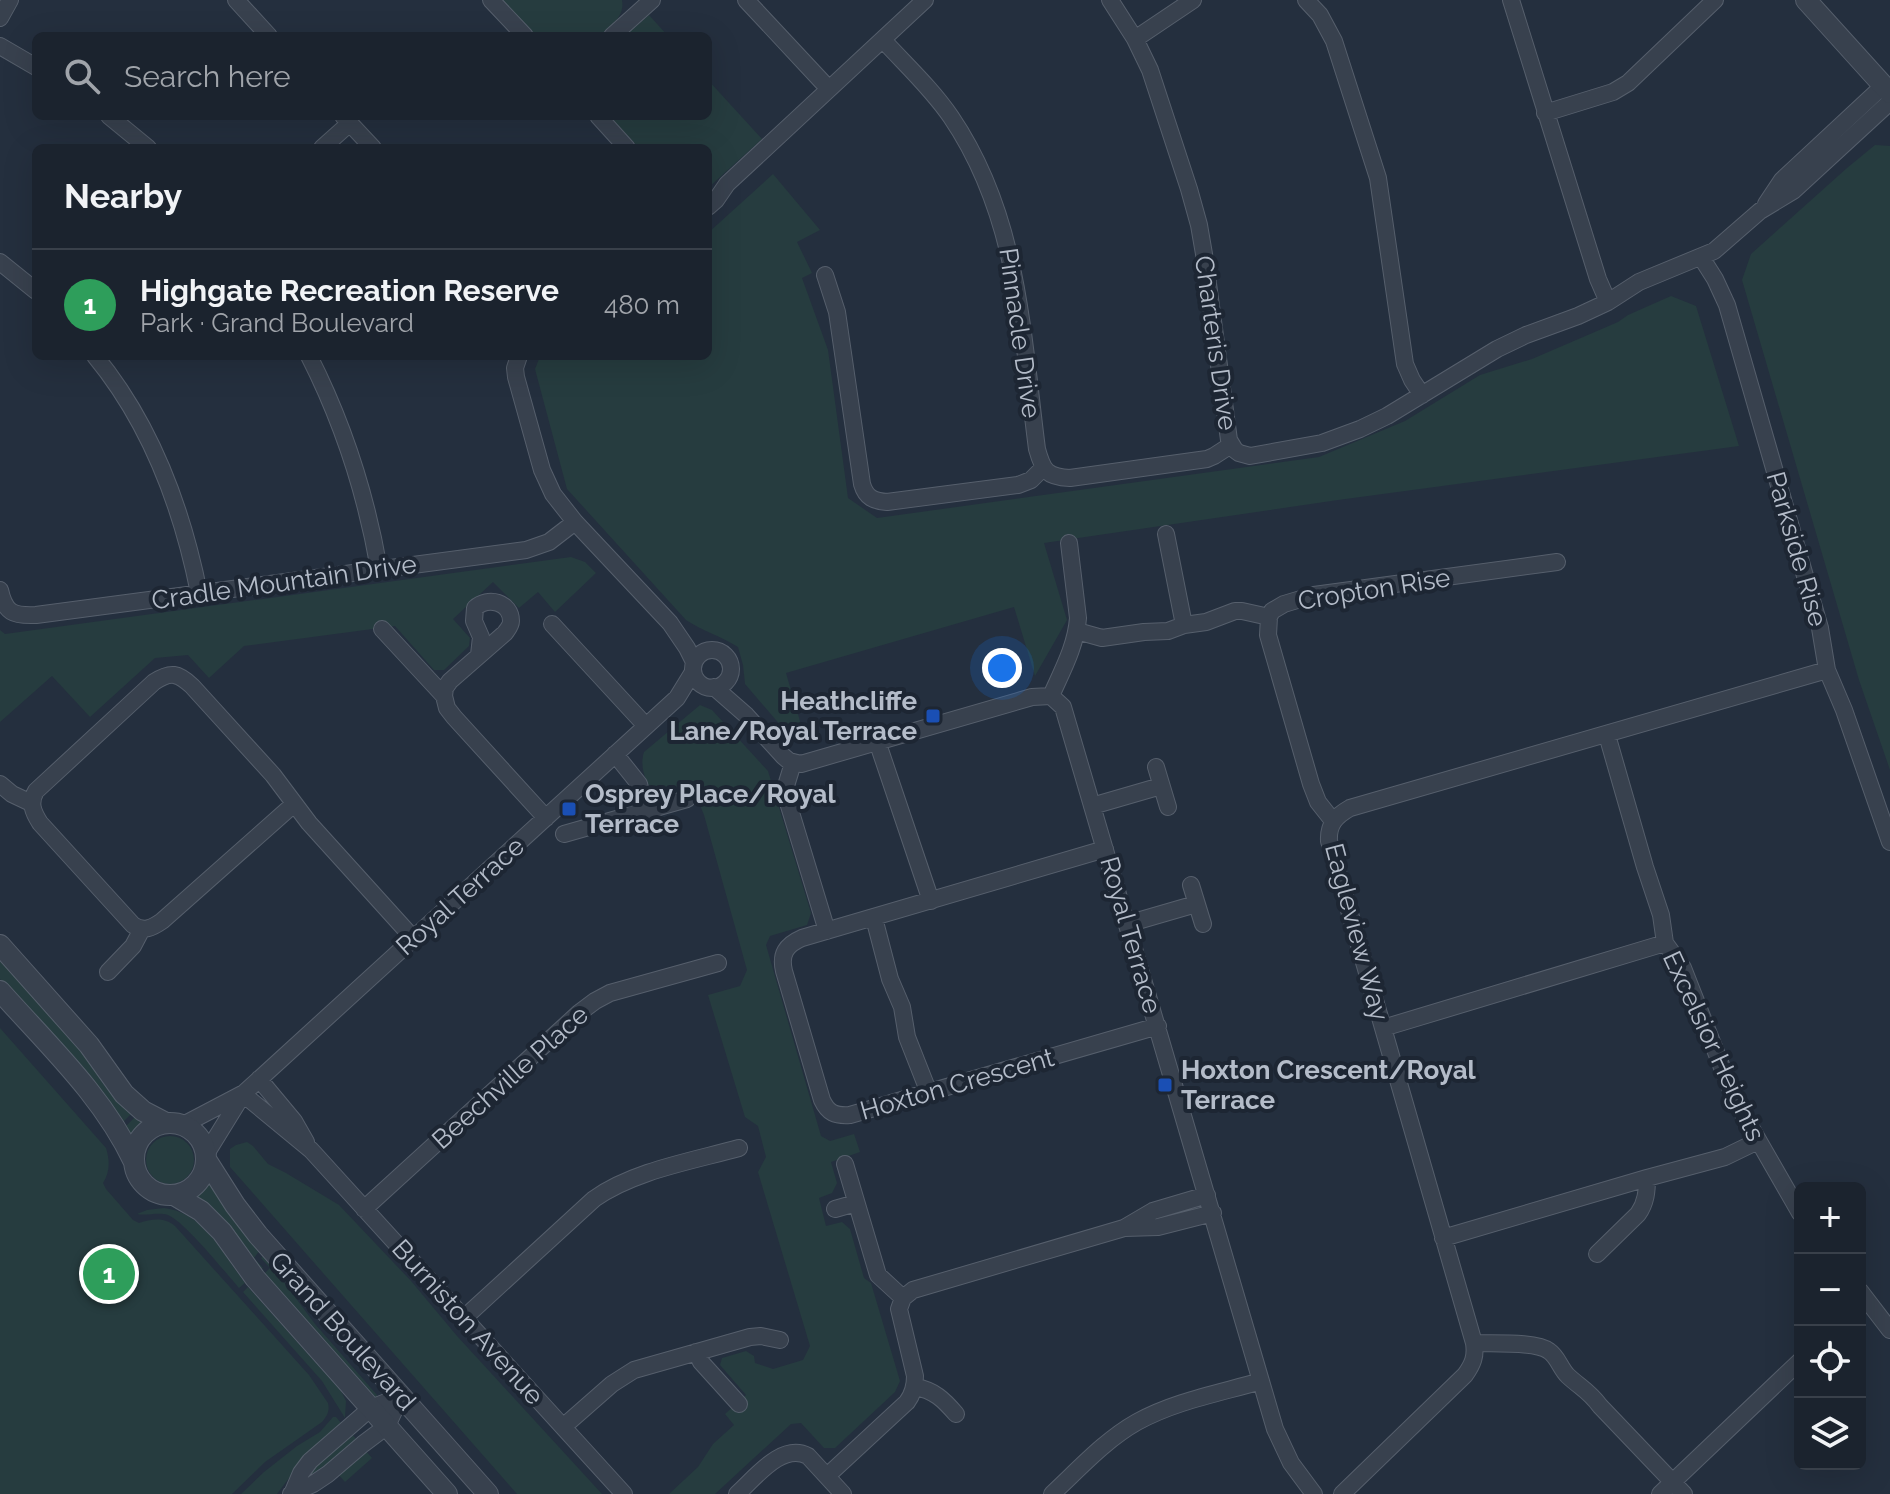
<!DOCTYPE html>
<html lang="en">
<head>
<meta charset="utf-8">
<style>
  :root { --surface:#1b232e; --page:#282f3a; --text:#f1f3f6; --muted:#a0a4aa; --line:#39404a; --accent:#8ab4f8 }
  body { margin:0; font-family:Raleway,sans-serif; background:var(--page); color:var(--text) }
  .controls { position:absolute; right:24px; bottom:24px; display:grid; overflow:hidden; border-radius:12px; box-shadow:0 8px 32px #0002 }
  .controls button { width:72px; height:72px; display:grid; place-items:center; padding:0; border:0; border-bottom:2px solid var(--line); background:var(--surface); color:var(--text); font:40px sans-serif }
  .you { position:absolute; left:1002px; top:668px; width:28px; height:28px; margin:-20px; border:6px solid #fff; border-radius:50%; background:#1a73e8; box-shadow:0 0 0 12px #1a73e833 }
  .badge { display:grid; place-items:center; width:52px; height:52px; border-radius:50%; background:var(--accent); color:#fff; font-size:26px; font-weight:700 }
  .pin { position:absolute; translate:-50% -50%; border:4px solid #fff; box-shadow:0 2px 8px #0006 }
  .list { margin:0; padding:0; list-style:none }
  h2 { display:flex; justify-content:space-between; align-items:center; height:104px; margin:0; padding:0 32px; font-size:34px }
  h2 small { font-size:26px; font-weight:400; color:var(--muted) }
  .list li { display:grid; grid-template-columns:52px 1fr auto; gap:24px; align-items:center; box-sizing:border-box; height:112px; padding:0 32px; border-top:2px solid var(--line) }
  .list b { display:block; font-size:30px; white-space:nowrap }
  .list p { margin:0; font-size:26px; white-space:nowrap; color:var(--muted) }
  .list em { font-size:26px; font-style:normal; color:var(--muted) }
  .icon { flex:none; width:44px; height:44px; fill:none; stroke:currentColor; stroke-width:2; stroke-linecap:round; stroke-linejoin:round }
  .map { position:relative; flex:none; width:1890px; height:1494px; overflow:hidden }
  .search { position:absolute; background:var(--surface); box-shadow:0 8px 32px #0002; left:32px; top:32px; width:680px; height:88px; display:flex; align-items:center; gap:20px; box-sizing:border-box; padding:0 28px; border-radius:12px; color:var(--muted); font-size:30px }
  .panel { position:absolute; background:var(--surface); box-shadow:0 8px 32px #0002; left:32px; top:144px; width:680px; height:216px; border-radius:12px }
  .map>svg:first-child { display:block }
  .green { fill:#263c3f }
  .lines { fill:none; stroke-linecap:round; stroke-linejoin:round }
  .minor-casing { stroke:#565f6c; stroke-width:18 }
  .tertiary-casing { stroke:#565f6c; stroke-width:22 }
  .minor { stroke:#38414e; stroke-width:16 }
  .tertiary { stroke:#38414e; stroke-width:20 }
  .transit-dot { fill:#1a4fb4; stroke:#1d2633; stroke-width:3 }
  .labels { text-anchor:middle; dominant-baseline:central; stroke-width:8; stroke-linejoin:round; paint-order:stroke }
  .street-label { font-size:26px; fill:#b4bcc9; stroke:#1d2633 }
  .poi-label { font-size:26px; font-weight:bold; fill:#b4bcc9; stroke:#1d2633; text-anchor:start }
</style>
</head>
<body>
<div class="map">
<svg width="1890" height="1494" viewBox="0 0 1890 1494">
  <rect width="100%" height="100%" fill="#242f3e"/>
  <!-- green -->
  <path class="green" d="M 501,0 L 622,0 C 625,17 611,25 600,36 L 535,36 Z
    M 649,15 L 668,36 L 625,36 Z
    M 708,80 L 762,139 L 708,188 L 708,148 L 639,148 L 609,116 L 708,116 Z
    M 1875,145 L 1890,146 L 1890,770 L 1859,680 L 1742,280 L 1751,254 L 1847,168 Z
    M 773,174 L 820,230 L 797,242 L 812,273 L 802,278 L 828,350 L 848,498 L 877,518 L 1319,457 L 1405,421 L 1480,375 L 1532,359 L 1618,322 L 1628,315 L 1671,296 L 1696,306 L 1739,446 L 1338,500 L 1044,543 L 1067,620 L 1035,676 L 1014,607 L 786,673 L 806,742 L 793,740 L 745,684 L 743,665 L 738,647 C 721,636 702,631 686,620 L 567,489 L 535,369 L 539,359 L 546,356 L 708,356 L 708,233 Z
    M 571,557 L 585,562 L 596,573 L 555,612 L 538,592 L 519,608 L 493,582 L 453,619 L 470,638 L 469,646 L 444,670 L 434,670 L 395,626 L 244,646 L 209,678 L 188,655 L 155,658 L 90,717 L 52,676 L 0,722 L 0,630 L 5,634 Z
    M 700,705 L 712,710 L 768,771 L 811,913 L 807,925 L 770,936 L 766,945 L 821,1136 L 830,1141 L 854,1134 L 860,1152 L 831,1162 L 837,1183 L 832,1193 L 819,1198 L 826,1226 L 842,1222 L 850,1229 L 864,1278 L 871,1283 L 900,1381 L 895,1392 L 835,1448 L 824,1448 L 801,1423 L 791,1424 L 715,1494 L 669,1494 L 698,1467 L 713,1444 L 734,1425 L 725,1414 L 746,1395 L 720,1365 L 722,1358 L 746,1351 L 754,1356 L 755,1363 L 773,1369 L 803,1360 L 810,1346 L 758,1172 L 766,1157 L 758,1126 L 745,1117 L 708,995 L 740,986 L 747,970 L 704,815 L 692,786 L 658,796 C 646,786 639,767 644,752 Z
    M 0,959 L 79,1048 L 106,1088 L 131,1114 L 123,1122 L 90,1080 L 0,979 Z
    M 0,1028 L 106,1148 C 110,1161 110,1172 103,1183 L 106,1189 L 133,1220 L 139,1223 C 152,1219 164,1217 175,1226 L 309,1375 L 328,1403 C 330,1411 327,1416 322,1422 L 265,1462 L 232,1494 L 0,1494 Z
    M 135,1117 L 149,1125 L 140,1133 L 134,1143 L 125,1127 Z
    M146 1160a24 24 0 1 1 48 0a24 24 0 1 1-48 0Z
    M 247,1142 L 253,1146 L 268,1164 L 286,1173 L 339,1205 L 411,1281 L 457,1336 L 602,1494 L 517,1494 L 230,1167 L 230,1149 L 236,1145 Z
    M 206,1176 L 260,1250 L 254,1258 L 263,1268 L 260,1270 L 220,1215 L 191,1194 L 200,1186 Z
    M 164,1208 C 205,1213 222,1253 245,1283 L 239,1288 C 226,1273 184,1221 168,1215 C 158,1212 147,1216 137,1214 L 147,1210 Z
    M 264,1255 L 315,1324 L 377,1395 L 377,1398 L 375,1399 L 264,1274 L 270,1268 L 261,1258 Z
    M 248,1287 L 341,1391 L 346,1401 L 345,1418 L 322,1381 L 243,1292 Z
    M 333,1417 L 336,1417 L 342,1424 L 292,1474 L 277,1494 L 241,1494 L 264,1472 L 297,1446 L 320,1432 Z
    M 352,1434 L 357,1440 L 307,1482 L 305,1478 L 313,1468 Z
    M 364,1449 L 372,1458 L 345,1482 L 337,1473 Z"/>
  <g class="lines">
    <!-- minor casing -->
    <g class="minor-casing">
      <path id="minor" d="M 236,0 L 269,36
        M 491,0 L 525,36
        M 746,0 L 829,89
        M 1110,0 L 1135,39 L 1150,70 L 1189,189 L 1199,225 L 1204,254 L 1229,440 L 1235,450 L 1239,453 L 1250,456 L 1322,443 L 1360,429 L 1387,416 L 1497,349 L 1526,335 L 1578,316 L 1608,302 L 1639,282 L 1714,251 L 1760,211 L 1793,191 L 1890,102
        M 1306,0 L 1320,15 L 1334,41 L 1378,178 L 1405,364 L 1412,380 L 1422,395
        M 1511,0 L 1598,279 L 1608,302
        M 0,18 L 10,0
        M 612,36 L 652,0
        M 1135,39 L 1193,0
        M 883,40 C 906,65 932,89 951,117 C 1019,217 1022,334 1037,449 C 1043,471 1047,477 1070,478 L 1207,459 L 1214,456 L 1231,445
        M 0,46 L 36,67
        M 1545,113 L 1613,92 L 1628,83 L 1715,0
        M 109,116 L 148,148
        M 343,116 L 373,148
        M 598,116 L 627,148
        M 322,148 L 350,123
        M 1766,204 L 1782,180 L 1883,86
        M 708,207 L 716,200 L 727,184 L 925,0
        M 1701,257 L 1715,279 L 1727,305 L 1820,628 L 1827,670 L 1844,710 L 1890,842
        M 0,262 L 36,291
        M 825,275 L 837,312 L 862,484 C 866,498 874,501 887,502 L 1018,485 L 1031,480 L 1043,468
        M 95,356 C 151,424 182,508 199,593
        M 309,356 C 343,423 366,494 379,569
        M 519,356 L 515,368 L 516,377 L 542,470 L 553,494 L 575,522 L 670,623 L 687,648 L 694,662
        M 1166,534 L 1184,625
        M 0,590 C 5,613 13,616 36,615 L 526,550 L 549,542 L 575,522
        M 552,624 L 646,726
        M 382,629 L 444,696 L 447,708 L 454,717 L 546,818
        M 1077,631 L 1102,638 L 1144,632 L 1168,631 L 1184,625 L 1206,622 L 1235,611 L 1242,611 L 1269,617
        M693 669a19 19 0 1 1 38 0a19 19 0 1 1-38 0Z
        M 714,687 L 746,715 L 783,756 L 789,761 L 801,764 L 1032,697 L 1051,696 L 1063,707 L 1275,1429 L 1291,1463 L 1314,1494
        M 444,696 L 445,688 L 450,681 L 505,633 C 507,630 511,626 511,621 C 511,602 488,596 475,608 L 474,621 L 481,637 L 479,655
        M 1051,696 C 1062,671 1076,646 1078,618 L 1069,543
        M 1607,735 L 1645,867 L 1661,915 L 1665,943 L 1683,968 L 1734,1098 L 1800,1213
        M 877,741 L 931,901
        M 615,754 L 639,784 L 646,811
        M 793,763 L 785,789 L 786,796 L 827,931
        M 1156,767 L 1168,807
        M 0,784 L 12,794 L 31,803
        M 294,804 L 162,921 C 152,928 144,932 133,925 L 40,823 C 33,812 29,803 36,791 L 154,682 C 171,671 178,673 192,686 L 273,775 L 309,823 L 413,938
        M 1092,806 L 1161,786
        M 1333,821 L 1318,802 L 1311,784 L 1268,635 L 1269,617 L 1272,611 L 1284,604 L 1314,595 L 1557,562
        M 564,834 L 687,799
        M 1105,849 L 802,938 C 786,945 780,954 784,971 L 822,1100 C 828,1113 835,1116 850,1115 L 1158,1026
        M 1191,885 L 1203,924
        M 874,918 L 890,979 L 902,1007 L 907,1037 L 929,1093
        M 1127,924 L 1196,904
        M 108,972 L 133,946 L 142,929
        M 1383,1028 L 1665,943
        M 259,1079 L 294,1121 L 306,1142
        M 243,1094 L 311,1150 L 624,1494
        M 183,1125 L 242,1094
        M 206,1154 L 243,1094 L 677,698 L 693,672
        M 845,1164 L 878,1275 L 903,1298
        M 364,1209 L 579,1013 L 595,1001 L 610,993 L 718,963
        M 835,1209 L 856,1203
        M 1124,1228 L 1153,1211 L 1207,1195
        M 1443,1238 L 1647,1178 L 1725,1157 L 1758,1141
        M 1597,1254 L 1638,1214 C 1646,1203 1647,1191 1647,1178
        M 1860,1291 L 1890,1330
        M 464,1318 L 594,1199 C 633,1171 692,1161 739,1148
        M 1474,1343 C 1492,1344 1536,1341 1549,1351 C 1558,1357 1560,1368 1568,1376 C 1581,1388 1589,1391 1600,1406 L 1684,1494
        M 696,1352 L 701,1362 L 739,1404
        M 915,1387 C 934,1390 944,1400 956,1414
        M 563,1427 L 612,1384 L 634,1370 L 750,1337 L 761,1336 L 780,1340
        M 827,1476 L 907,1402 C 913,1394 915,1387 915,1376 L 899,1309 L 903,1298 L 913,1290 L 1124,1228 L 1158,1227 L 1213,1213
        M 291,1494 L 313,1484 L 328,1474 L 363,1444 L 387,1426 L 401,1396 L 371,1408 L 310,1461 L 301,1473 L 292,1494
        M 737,1494 C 755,1478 782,1442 808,1456 L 843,1494
        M 1052,1494 C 1079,1469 1105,1440 1137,1422 C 1175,1401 1220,1393 1261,1381
        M 1342,1494 L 1465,1375 C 1473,1364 1476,1356 1474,1343 L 1329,841 C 1328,824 1336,816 1350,808 L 1827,670
        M 1660,1494 L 1800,1361"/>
    </g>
    <!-- tertiary casing -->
    <g class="tertiary-casing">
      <path id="tertiary" d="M 1806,0 L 1890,93
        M 0,945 L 89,1045 L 124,1094 L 143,1111 L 166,1123
        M 0,991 C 48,1045 103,1096 134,1162
        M134 1159a36 36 0 1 1 72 0a36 36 0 1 1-72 0Z
        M 207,1161 L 235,1205 L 258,1235 L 488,1494
        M 174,1195 L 201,1211 L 222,1232 L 255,1278 L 447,1494"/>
    </g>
    <!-- minor -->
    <use href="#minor" class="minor"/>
    <!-- tertiary -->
    <use href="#tertiary" class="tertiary"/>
  </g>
  <!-- markers -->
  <g class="transit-dot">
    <rect x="925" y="708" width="16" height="16" rx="4"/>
    <rect x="561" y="801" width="16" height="16" rx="4"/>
    <rect x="1157" y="1077" width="16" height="16" rx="4"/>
  </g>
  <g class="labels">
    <!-- street labels -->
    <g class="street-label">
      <text transform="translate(1020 333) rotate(82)">Pinnacle Drive</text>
      <text transform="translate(1216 343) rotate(82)">Charteris Drive</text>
      <text transform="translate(1797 549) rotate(74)">Parkside Rise</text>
      <text transform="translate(284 582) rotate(-8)">Cradle Mountain Drive</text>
      <text transform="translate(1374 589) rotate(-9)">Cropton Rise</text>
      <text transform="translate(460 896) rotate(-42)">Royal Terrace</text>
      <text transform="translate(1357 932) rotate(75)">Eagleview Way</text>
      <text transform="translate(1131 935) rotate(74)">Royal Terrace</text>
      <text transform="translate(1714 1046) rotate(65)">Excelsior Heights</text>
      <text transform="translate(510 1077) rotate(-42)">Beechville Place</text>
      <text transform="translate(957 1084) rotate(-16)">Hoxton Crescent</text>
      <text transform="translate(468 1322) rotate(48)">Burniston Avenue</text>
      <text transform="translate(343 1331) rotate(48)">Grand Boulevard</text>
    </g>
    <!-- poi labels -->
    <g class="poi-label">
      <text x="917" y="701" text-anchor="end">Heathcliffe<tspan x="917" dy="30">Lane/Royal Terrace</tspan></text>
      <text x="585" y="794">Osprey Place/Royal<tspan x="585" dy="30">Terrace</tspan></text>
      <text x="1181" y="1070">Hoxton Crescent/Royal<tspan x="1181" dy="30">Terrace</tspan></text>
    </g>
  </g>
</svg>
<div class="controls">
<button>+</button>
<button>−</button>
<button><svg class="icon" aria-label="locate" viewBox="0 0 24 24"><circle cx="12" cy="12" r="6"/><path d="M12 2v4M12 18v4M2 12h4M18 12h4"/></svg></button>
<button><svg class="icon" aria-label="layers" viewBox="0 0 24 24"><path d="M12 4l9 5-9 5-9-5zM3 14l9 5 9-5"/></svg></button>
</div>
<div class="you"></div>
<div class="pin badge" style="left:109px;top:1274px;background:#2e9e5b">1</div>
<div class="search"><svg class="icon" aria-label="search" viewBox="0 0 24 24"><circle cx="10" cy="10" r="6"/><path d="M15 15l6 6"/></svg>Search here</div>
<section class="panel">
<h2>Nearby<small></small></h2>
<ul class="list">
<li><span class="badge" style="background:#2e9e5b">1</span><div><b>Highgate Recreation Reserve</b><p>Park · Grand Boulevard</p></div><em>480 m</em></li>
</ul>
</section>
</div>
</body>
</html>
